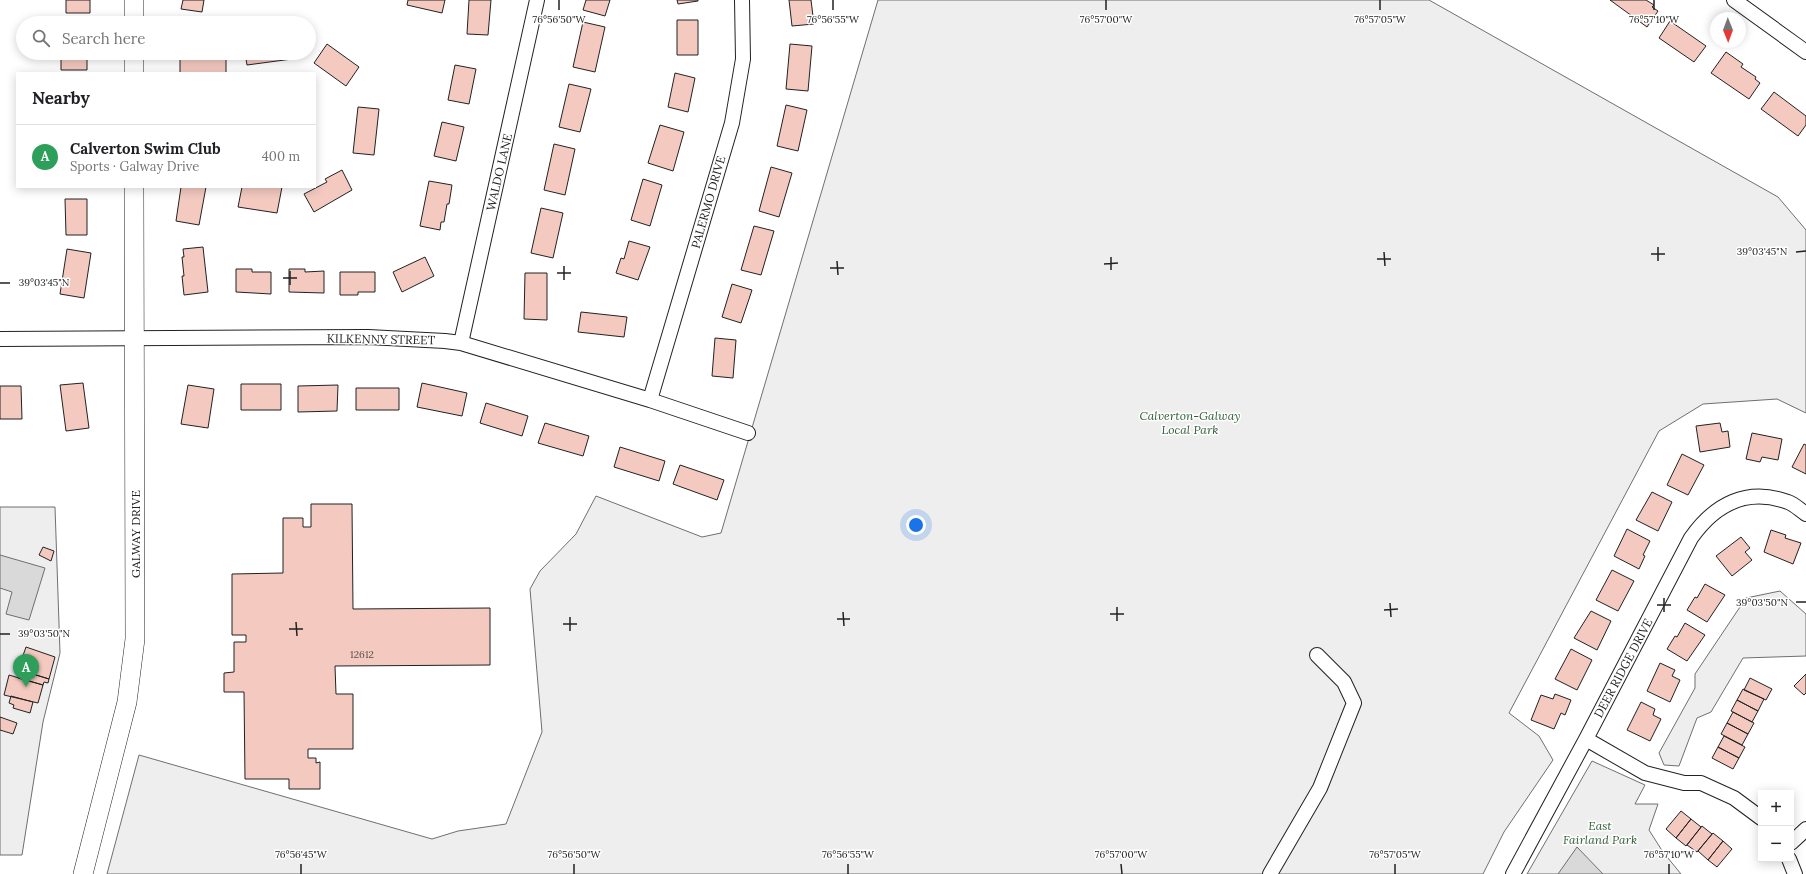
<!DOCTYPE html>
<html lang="en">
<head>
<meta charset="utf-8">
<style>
  :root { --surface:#fff; --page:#f6f6f6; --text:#202124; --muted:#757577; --line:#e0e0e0; --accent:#c62828 }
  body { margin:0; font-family:Lora,serif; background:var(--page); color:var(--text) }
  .controls { position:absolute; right:12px; bottom:12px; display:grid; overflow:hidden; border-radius:0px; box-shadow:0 2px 10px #0003 }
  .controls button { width:36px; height:36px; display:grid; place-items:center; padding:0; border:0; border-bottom:1px solid var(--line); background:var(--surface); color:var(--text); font:20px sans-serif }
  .compass { position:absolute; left:1710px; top:12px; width:36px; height:36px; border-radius:50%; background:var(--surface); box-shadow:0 2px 10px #0003; rotate:179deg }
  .you { position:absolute; left:916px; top:525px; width:14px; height:14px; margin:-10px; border:3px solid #fff; border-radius:50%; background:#1a73e8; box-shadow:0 0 0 6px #1a73e833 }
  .badge { display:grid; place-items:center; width:26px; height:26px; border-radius:50%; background:var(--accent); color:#fff; font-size:13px; font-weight:700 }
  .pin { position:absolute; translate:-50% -33px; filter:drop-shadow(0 1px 2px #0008) }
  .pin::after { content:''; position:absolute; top:21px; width:14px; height:12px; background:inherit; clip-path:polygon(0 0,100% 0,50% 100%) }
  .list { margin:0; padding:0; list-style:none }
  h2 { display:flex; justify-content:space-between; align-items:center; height:52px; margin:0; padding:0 16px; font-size:17px }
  h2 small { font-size:13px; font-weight:400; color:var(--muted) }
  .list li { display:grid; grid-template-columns:26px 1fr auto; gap:12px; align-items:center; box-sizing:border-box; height:64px; padding:0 16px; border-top:1px solid var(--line) }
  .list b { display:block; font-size:15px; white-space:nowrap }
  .list p { margin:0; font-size:13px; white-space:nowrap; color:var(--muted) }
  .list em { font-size:13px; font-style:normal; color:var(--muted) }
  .icon { flex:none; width:22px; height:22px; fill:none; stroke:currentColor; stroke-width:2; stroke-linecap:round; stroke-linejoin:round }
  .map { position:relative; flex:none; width:1806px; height:874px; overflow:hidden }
  .search { position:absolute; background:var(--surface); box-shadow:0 2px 10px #0003; left:16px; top:16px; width:300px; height:44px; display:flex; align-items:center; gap:10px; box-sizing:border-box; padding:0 14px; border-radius:22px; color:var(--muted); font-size:15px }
  .panel { position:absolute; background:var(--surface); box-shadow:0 2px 10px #0003; left:16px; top:72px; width:300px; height:116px; border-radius:0px }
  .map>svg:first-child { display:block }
  .green { fill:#eee; stroke:#6f6f6f }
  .water { fill:#d9d9d9; stroke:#6f6f6f }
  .building { fill:#f3c9c0; stroke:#222 }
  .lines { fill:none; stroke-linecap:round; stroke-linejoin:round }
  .street-casing { stroke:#222; stroke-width:16 }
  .secondary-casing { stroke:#222; stroke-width:20 }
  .street { stroke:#fff; stroke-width:14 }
  .secondary { stroke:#fff; stroke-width:19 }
  .ticks { fill:none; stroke:#222; stroke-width:1.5 }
  .labels { text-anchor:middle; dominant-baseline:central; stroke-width:3; stroke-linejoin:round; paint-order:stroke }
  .number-label { font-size:10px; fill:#564c4a }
  .street-label { font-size:12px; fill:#222; stroke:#fff }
  .park-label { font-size:12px; font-style:italic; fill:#2f5e38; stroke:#fff }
  .ticks-label { font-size:10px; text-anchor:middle; fill:#222; stroke:#fff; stroke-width:3; stroke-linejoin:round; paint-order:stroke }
</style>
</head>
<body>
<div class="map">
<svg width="1806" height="874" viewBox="0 0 1806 874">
  <rect width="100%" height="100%" fill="#fff"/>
  <!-- green -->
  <path class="green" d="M 878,0 L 1429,0 L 1778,197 L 1806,230 L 1806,413 L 1777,399 L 1703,404 L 1659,431 L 1509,713 L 1539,736 L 1553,760 L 1504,832 L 1483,874 L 107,874 L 139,755 L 432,839 L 458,831 L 506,824 L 542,732 L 530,589 L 540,571 L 576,534 L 596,496 L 702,537 L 721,533 Z
    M 0,507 L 55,507 L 60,653 L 43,722 L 22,855 L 0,855 Z
    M 1780,591 L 1806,614 L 1806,656 L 1743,658 L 1711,712 L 1697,718 L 1679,766 L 1664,765 L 1659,753 L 1695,688 L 1695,674 L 1746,598 Z
    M 1592,761 L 1645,785 L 1635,804 L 1658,804 L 1649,830 L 1663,852 L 1681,874 L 1527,874 Z"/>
  <!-- water -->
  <path class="water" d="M 0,555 L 45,568 L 29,620 L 6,614 L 12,592 L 0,588 Z
    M 1577,847 L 1603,874 L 1558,874 Z"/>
  <!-- building -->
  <path class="building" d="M 66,0 L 90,0 L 90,13 L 66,13 Z
    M 183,0 L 204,0 L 202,12 L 181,9 Z
    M 408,0 L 445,0 L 442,13 L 407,5 Z
    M 469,0 L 491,0 L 488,35 L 467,34 Z
    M 586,0 L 610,0 L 605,16 L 583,10 Z
    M 677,0 L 698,0 L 698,1 L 678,4 Z
    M 789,0 L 811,0 L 814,24 L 792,26 Z
    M 1610,0 L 1646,0 L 1654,5 L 1652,7 L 1658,11 L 1647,27 Z
    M 677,20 L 698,20 L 698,55 L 677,55 Z
    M 1670,21 L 1706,46 L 1694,62 L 1659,38 Z
    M 583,22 L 605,27 L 595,72 L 573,67 Z
    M 327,44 L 359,67 L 346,86 L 314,63 Z
    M 790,44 L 812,46 L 808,91 L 786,89 Z
    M 1726,52 L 1743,64 L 1741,67 L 1756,77 L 1755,79 L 1760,83 L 1749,99 L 1711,73 Z
    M 61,53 L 87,53 L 87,70 L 61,70 Z
    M 245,53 L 292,53 L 292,59 L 247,65 Z
    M 180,57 L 226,58 L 226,73 L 180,73 Z
    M 455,65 L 476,69 L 469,104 L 448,100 Z
    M 675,73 L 695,78 L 688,112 L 668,107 Z
    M 569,84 L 591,89 L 580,132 L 559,127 Z
    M 1774,92 L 1806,116 L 1806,125 L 1798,136 L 1761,109 Z
    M 786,105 L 807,110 L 798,151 L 777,146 Z
    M 358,107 L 379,109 L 374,155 L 353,153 Z
    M 442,122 L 464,127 L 456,161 L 434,156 Z
    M 660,125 L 684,132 L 673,171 L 648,163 Z
    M 554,144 L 575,149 L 565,195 L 544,190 Z
    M 771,167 L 792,173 L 779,217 L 759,211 Z
    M 342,170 L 352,190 L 314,212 L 304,194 L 327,182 L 325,179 Z
    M 643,179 L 662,185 L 650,226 L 631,220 Z
    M 429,181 L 452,185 L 449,204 L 447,204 L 444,222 L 441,222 L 440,230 L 420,226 Z
    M 181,187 L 206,187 L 199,225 L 176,221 Z
    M 242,187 L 282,187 L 277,213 L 238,207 Z
    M 65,199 L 87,199 L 87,235 L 66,235 Z
    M 541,208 L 563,213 L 553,258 L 531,253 Z
    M 754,226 L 774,231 L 761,275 L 741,270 Z
    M 629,241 L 650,247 L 638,280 L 616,273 L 621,258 L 624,259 Z
    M 203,247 L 208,292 L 184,295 L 182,276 L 184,276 L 182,257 L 184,257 L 183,249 Z
    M 67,249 L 91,253 L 84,298 L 60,294 Z
    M 425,257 L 434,276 L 402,292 L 393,272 Z
    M 236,269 L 252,269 L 252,272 L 271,272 L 271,294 L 236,292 Z
    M 289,269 L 305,269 L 305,272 L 324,271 L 324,293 L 289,292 Z
    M 340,272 L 375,272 L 375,292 L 358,292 L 358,295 L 340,295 Z
    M 525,273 L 547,273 L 547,320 L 524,319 Z
    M 732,284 L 752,290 L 741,323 L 722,317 Z
    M 581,312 L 627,317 L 624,337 L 578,332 Z
    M 715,338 L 736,340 L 733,378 L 712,376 Z
    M 83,383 L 89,428 L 66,431 L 60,385 Z
    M 422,383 L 467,393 L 462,416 L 417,407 Z
    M 241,384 L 281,384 L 281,410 L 241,410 Z
    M 188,385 L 214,389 L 208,428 L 181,424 Z
    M 338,385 L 337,411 L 298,412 L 298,386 Z
    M 0,386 L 21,386 L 22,419 L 0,419 Z
    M 356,388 L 399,388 L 399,410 L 356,410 Z
    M 486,403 L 528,416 L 522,436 L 480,423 Z
    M 545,423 L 589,436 L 583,456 L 538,443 Z
    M 1720,423 L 1722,432 L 1728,431 L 1730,447 L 1700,452 L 1696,426 Z
    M 1752,433 L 1782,439 L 1778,460 L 1762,457 L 1760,462 L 1746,459 Z
    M 1804,444 L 1806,445 L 1806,474 L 1792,467 Z
    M 620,447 L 665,461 L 659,481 L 614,467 Z
    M 1682,454 L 1704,465 L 1688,495 L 1667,485 Z
    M 680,465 L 724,480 L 717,500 L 673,484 Z
    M 1652,492 L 1672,502 L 1658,531 L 1636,520 Z
    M 311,504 L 352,504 L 353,609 L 490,608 L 490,665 L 335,666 L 336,694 L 353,694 L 353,749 L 308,749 L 308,758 L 316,758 L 316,763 L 320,762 L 320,789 L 289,789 L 289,779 L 245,779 L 244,692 L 224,692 L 224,673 L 234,672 L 234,642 L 246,642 L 246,635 L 232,635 L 232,574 L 283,573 L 283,518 L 303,518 L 303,527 L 311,527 Z
    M 1627,529 L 1650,541 L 1643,555 L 1645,556 L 1639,569 L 1614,556 Z
    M 1771,530 L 1786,535 L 1785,538 L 1801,543 L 1793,564 L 1764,552 Z
    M 1741,537 L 1750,548 L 1745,552 L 1752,560 L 1732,576 L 1716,556 Z
    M 43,547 L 54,551 L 51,561 L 39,555 Z
    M 1612,570 L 1634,581 L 1618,611 L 1596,600 Z
    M 1705,584 L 1725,595 L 1707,622 L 1687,610 L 1695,597 L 1697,598 Z
    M 1591,611 L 1611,621 L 1597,650 L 1574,638 Z
    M 1685,623 L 1705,635 L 1687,661 L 1667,649 L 1675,636 L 1677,637 Z
    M 26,647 L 55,657 L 49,679 L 20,670 L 20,664 Z
    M 1571,649 L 1592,660 L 1577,690 L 1555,679 Z
    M 1660,663 L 1675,670 L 1672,676 L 1680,680 L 1670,702 L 1647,691 Z
    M 20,670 L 49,679 L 48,683 L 44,682 L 43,685 L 18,678 Z
    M 1806,674 L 1806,693 L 1804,695 L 1794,686 Z
    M 9,675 L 43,685 L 38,703 L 4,695 Z
    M 1750,678 L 1772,689 L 1766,700 L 1744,690 Z
    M 1743,689 L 1764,699 L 1758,711 L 1737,700 Z
    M 1555,694 L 1571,700 L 1565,715 L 1561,713 L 1554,729 L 1531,720 L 1541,695 L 1553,699 Z
    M 11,696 L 33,702 L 30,713 L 13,708 L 14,705 L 9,703 Z
    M 1737,700 L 1758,711 L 1752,722 L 1731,711 Z
    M 1641,702 L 1655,709 L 1653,715 L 1661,719 L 1650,741 L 1627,730 Z
    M 1733,712 L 1754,723 L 1748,734 L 1727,723 Z
    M 0,717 L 17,723 L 13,734 L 0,730 Z
    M 1727,723 L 1748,734 L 1742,745 L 1721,734 Z
    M 1724,736 L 1745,747 L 1739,758 L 1718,747 Z
    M 1718,747 L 1739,758 L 1733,769 L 1712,758 Z
    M 1681,811 L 1691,819 L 1676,838 L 1666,829 Z
    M 1691,819 L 1701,827 L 1686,846 L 1676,838 Z
    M 1702,826 L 1712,834 L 1697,852 L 1687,845 Z
    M 1713,833 L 1723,841 L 1708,860 L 1698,851 Z
    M 1723,841 L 1732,849 L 1717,867 L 1708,860 Z"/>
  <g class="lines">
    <!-- street casing -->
    <g class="street-casing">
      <path id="street" d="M 1734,0 L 1806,52
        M 0,339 L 368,337 L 445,341 L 461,343 L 650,400 L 748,433
        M 461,343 L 537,0
        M 650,400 L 732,123 L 743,59 L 742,0
        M 1586,739 L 1645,773 L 1684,783 L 1701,783 L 1734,798 L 1761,818
        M 1791,843 L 1806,829
        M 1789,859 L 1795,874
        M 1270,874 L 1320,788 L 1354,703 L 1344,682 L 1317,655
        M 1513,874 L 1586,739 L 1691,538 C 1715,504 1747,487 1788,502 C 1794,504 1800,510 1806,514"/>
    </g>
    <!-- secondary casing -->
    <g class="secondary-casing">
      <path id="secondary" d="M 134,23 L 134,0
        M 134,53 L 134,73
        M 83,874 L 127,702 L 135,639 L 134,187"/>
    </g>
    <!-- street -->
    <use href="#street" class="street"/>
    <!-- secondary -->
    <use href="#secondary" class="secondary"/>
  </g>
  <!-- ticks -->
  <path class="ticks" d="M 559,0 L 559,10M 833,0 L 833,10M 1106,0 L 1106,10M 1380,0 L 1380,10M 1654,0 L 1654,10M 1658,247 L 1658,261M 1384,252 L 1385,266M 1796,252 L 1806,251M 1651,254 L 1665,254M 1111,257 L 1111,270M 1377,259 L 1391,259M 837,261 L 838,275M 1104,264 L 1118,263M 564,266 L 564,280M 830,268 L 844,268M 290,271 L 290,285M 557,273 L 571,273M 283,278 L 297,278M 0,283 L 10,283M 1664,598 L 1664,612M 1796,602 L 1806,602M 1390,603 L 1391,617M 1657,605 L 1671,605M 1117,607 L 1117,621M 1384,610 L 1398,609M 843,612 L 844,626M 1110,614 L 1124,614M 570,617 L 570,631M 837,619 L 850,619M 296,622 L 297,636M 563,624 L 577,624M 289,629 L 303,629M 0,634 L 10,634M 301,864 L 301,874M 574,864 L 574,874M 848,864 L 848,874M 1121,864 L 1122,874M 1395,864 L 1395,874M 1669,864 L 1669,874"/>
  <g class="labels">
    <!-- number labels -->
    <g class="number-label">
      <text x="362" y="654">12612</text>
    </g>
    <!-- street labels -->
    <g class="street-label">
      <text transform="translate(499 172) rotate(-77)">WALDO LANE</text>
      <text transform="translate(708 202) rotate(-74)">PALERMO DRIVE</text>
      <text transform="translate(381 339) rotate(1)">KILKENNY STREET</text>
      <text transform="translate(135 534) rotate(-90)">GALWAY DRIVE</text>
      <text transform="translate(1623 668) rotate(-62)">DEER RIDGE DRIVE</text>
    </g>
    <!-- park labels -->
    <g class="park-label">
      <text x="1190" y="415">Calverton-Galway<tspan x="1190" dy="14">Local Park</tspan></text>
      <text x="1600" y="825">East<tspan x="1600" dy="14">Fairland Park</tspan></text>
    </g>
  </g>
  <g class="ticks-label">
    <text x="559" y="23">76°56'50"W</text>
    <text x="833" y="23">76°56'55"W</text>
    <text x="1106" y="23">76°57'00"W</text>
    <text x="1380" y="23">76°57'05"W</text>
    <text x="1654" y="23">76°57'10"W</text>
    <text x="1762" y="255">39°03'45"N</text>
    <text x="44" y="286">39°03'45"N</text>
    <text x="1762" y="606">39°03'50"N</text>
    <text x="44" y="637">39°03'50"N</text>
    <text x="301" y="858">76°56'45"W</text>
    <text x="574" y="858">76°56'50"W</text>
    <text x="848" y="858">76°56'55"W</text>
    <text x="1121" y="858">76°57'00"W</text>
    <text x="1395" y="858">76°57'05"W</text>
    <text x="1669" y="858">76°57'10"W</text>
  </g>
</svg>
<div class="controls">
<button>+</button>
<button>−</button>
</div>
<svg class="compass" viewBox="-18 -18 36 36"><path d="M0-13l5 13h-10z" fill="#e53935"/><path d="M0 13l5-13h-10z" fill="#757577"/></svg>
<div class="you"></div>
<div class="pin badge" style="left:26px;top:687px;background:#2e9e5b">A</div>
<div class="search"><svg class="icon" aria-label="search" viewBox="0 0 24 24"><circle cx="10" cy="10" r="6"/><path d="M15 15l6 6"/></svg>Search here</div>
<section class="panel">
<h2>Nearby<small></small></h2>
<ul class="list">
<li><span class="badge" style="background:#2e9e5b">A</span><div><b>Calverton Swim Club</b><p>Sports · Galway Drive</p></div><em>400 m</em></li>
</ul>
</section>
</div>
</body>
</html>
